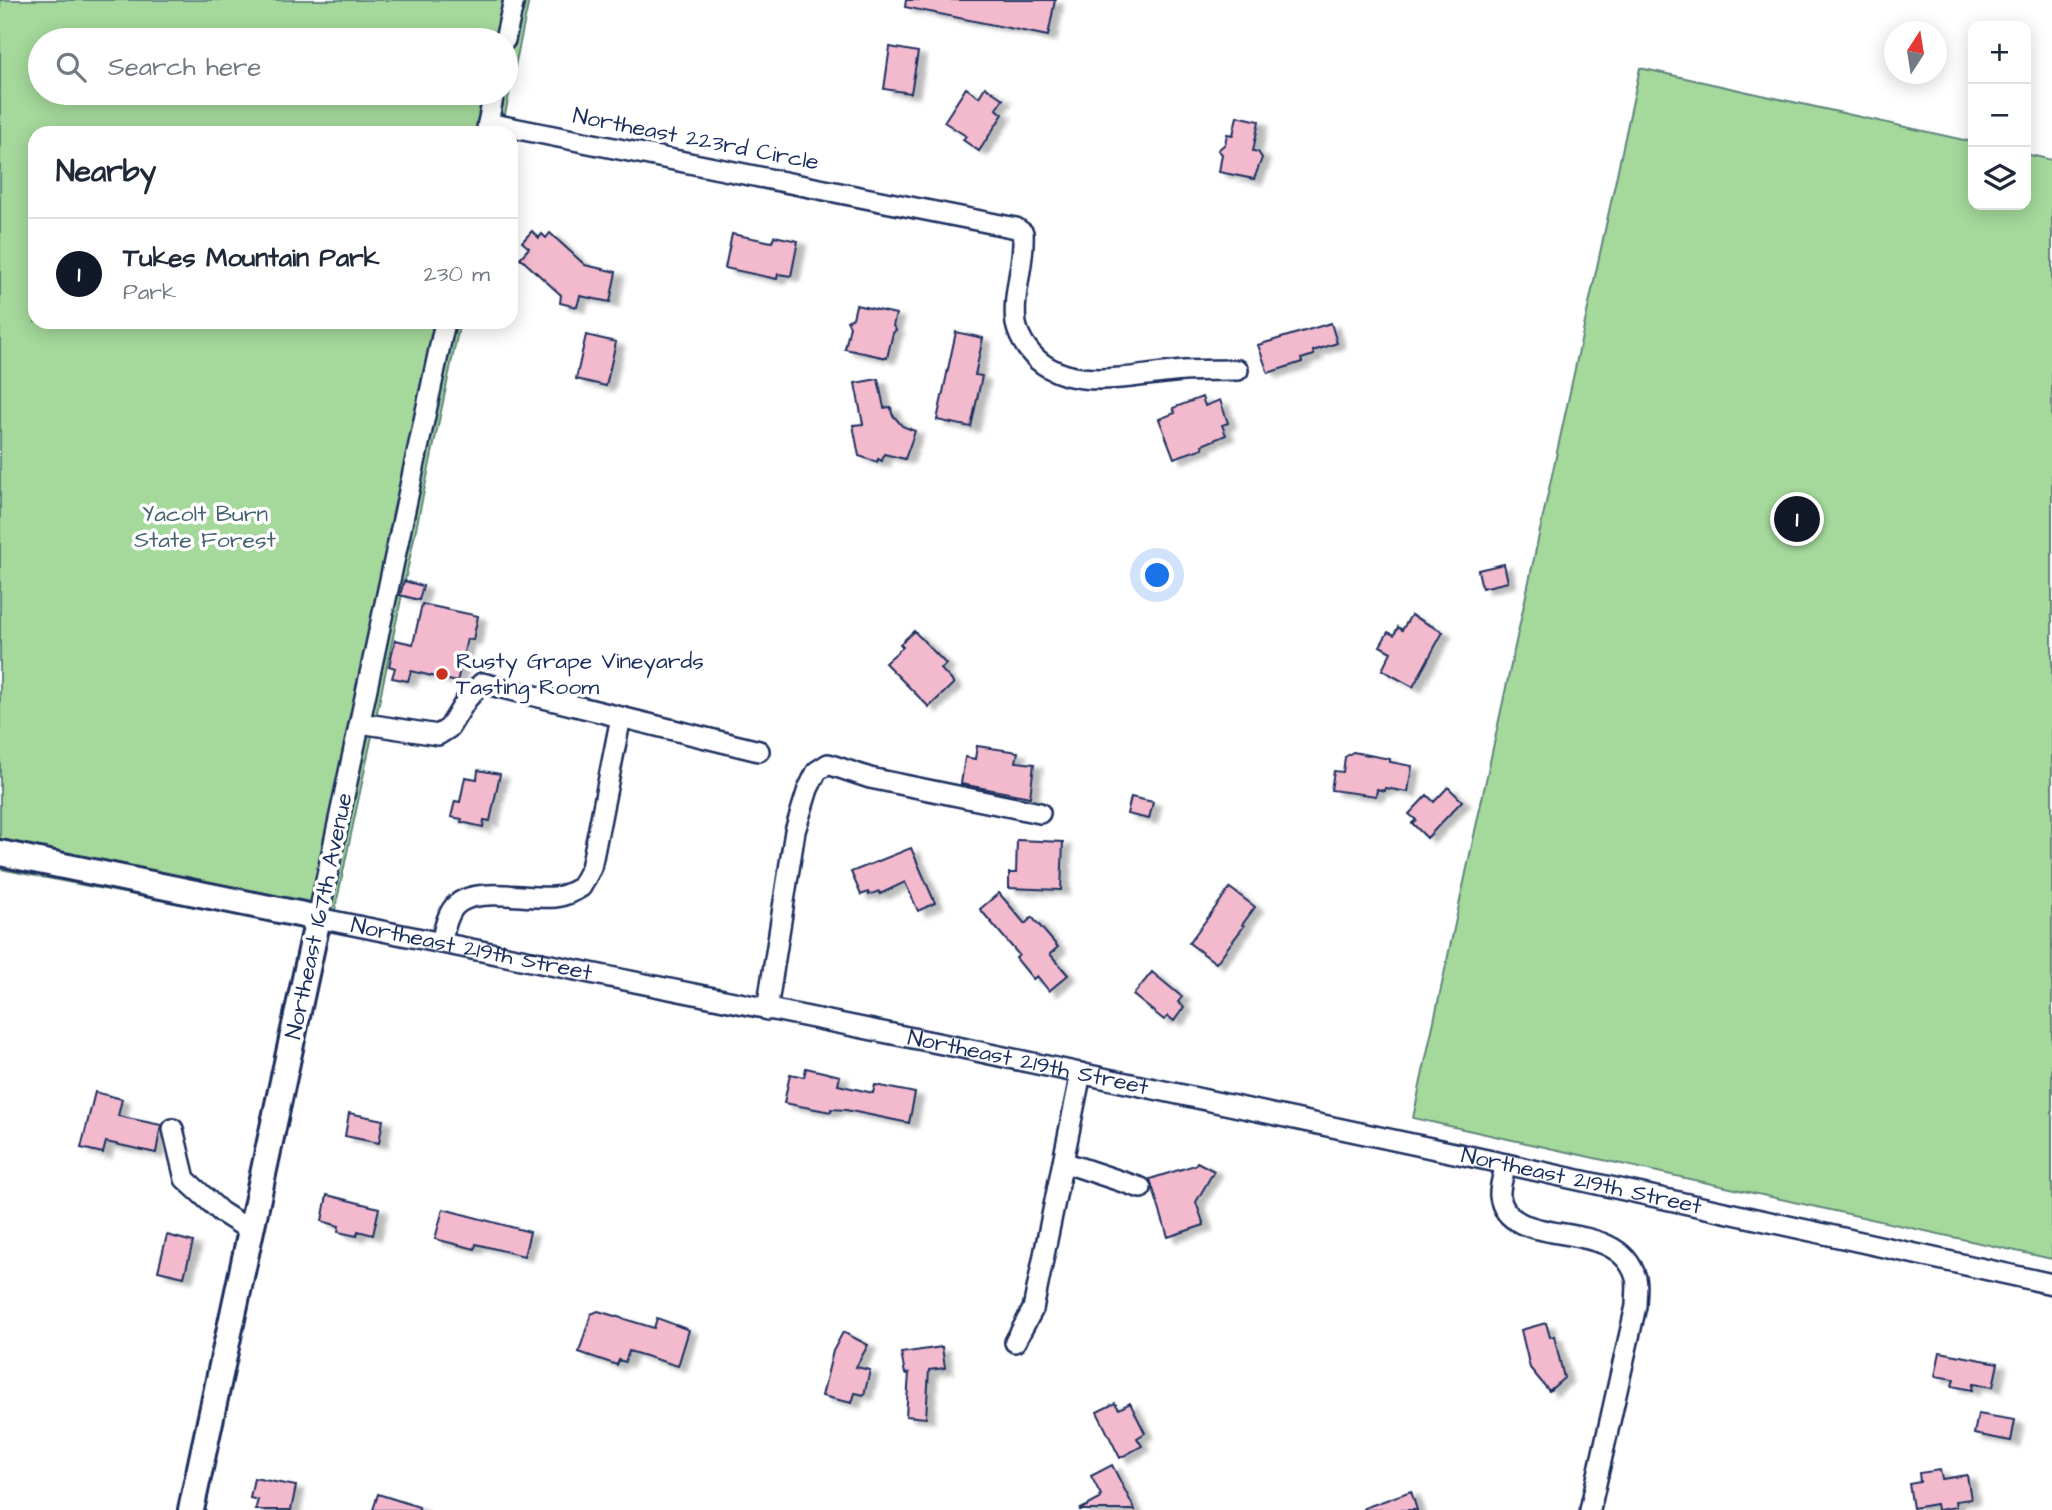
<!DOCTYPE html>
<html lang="en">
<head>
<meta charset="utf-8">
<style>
  :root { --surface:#fff; --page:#f2f2f3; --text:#1f2937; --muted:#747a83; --line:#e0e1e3; --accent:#111827 }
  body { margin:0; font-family:"Architects Daughter",sans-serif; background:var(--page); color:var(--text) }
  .controls { position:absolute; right:21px; top:21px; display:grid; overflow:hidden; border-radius:14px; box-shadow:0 4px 18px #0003 }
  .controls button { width:63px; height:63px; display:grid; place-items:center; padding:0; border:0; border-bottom:2px solid var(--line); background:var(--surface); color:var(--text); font:35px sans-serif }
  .compass { position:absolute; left:1884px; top:21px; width:63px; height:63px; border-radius:50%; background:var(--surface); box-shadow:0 4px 18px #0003; rotate:12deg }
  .you { position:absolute; left:1158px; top:576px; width:24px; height:24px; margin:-18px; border:5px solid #fff; border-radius:50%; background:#1a73e8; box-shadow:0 0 0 10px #1a73e833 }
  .badge { display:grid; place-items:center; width:46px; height:46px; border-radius:50%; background:var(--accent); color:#fff; font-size:23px; font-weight:700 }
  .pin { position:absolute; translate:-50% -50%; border:4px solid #fff; box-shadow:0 2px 7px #0006 }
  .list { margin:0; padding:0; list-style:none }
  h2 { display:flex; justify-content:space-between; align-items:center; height:91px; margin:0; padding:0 28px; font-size:30px }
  h2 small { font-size:23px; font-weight:400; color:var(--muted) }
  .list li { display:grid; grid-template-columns:46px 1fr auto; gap:21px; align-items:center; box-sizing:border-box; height:112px; padding:0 28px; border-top:2px solid var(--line) }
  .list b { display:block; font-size:26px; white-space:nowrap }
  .list p { margin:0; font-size:23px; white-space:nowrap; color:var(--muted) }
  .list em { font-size:23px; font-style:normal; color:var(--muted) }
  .icon { flex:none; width:38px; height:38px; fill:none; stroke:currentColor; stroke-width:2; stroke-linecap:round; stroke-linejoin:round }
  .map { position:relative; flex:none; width:2052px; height:1510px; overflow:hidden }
  .search { position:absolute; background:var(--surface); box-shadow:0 4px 18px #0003; left:28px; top:28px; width:490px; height:77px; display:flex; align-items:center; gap:18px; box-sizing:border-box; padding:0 24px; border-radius:38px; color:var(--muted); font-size:26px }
  .panel { position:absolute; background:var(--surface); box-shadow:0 4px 18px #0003; left:28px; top:126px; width:490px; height:203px; border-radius:21px }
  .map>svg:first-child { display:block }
  .green { fill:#a4d99b; stroke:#60847c; stroke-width:2; fill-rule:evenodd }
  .building { fill:#f3bace; stroke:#1b2f5e; stroke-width:2; filter:url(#shadow) }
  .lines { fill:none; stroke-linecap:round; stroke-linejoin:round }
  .minor-casing { stroke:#1b2f5e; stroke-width:24 }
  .major-casing { stroke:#1b2f5e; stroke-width:30 }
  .minor { stroke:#fff; stroke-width:19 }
  .major { stroke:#fff; stroke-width:24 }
  .poi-dot { fill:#c8321e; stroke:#fff; stroke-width:2.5 }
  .labels { text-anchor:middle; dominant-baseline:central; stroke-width:7; stroke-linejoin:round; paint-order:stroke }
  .street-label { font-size:23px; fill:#1b2f5e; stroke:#fff }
  .park-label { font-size:23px; fill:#446270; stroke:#fff }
  .poi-label { font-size:23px; fill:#1b2f5e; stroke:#fff; text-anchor:start }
</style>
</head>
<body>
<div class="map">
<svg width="2052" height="1510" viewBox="0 0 2052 1510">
  <defs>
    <filter id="shadow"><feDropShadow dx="8" dy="4.5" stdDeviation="2" flood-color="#0004"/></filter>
  </defs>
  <rect width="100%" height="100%" fill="#fff"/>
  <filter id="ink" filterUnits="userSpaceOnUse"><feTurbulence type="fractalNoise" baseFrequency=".0143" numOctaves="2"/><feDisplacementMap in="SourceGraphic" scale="14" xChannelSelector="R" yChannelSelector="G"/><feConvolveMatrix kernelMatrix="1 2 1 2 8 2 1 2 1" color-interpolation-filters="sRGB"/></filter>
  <g filter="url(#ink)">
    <!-- green -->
    <path class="green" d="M 0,0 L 529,0 L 501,133 L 35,133 L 35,322 L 460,322 L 330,933 L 0,869 ZM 40,40 L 506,40 L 506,93 L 40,93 Z
      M 1640,68 L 1973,142 L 1973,205 L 2026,205 L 2026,154 L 2052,160 L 2052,1259 L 1413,1118 Z"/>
    <!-- building -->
    <path class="building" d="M 906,0 L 1055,0 L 1048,36 L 905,7 Z
      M 890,47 L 918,52 L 911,93 L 884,89 Z
      M 985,87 L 1003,99 L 996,109 L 1003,114 L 979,151 L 963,140 L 966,136 L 944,122 L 966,88 L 979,97 Z
      M 1237,116 L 1259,121 L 1253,151 L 1258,152 L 1262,158 L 1254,179 L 1219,172 L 1222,154 L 1218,150 L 1225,144 L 1227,134 L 1233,135 Z
      M 532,231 L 539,238 L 542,234 L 546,238 L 550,233 L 585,265 L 616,272 L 610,302 L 580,296 L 577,307 L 560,303 L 561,295 L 520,258 L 529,248 L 522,242 Z
      M 732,234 L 772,242 L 774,236 L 798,241 L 791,276 L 778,274 L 777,279 L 725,268 Z
      M 856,305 L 896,314 L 893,326 L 896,330 L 893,333 L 887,358 L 845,349 L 850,326 L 847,321 L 853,318 Z
      M 1331,323 L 1337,343 L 1313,351 L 1314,355 L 1301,359 L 1302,362 L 1268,373 L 1258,345 Z
      M 956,332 L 983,338 L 975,375 L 982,376 L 971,427 L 937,420 Z
      M 586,335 L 616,342 L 606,386 L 576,379 Z
      M 878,379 L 884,408 L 891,407 L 892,414 L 902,426 L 915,431 L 905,459 L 884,454 L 882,461 L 878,459 L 877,462 L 859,456 L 853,425 L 863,424 L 855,383 Z
      M 1202,397 L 1205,406 L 1220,400 L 1228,423 L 1222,425 L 1226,435 L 1202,445 L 1203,448 L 1174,458 L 1159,419 L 1175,413 L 1173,408 Z
      M 1504,564 L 1508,582 L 1482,588 L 1478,570 Z
      M 404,581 L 423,586 L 419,600 L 400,595 Z
      M 422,604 L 478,616 L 473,640 L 467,639 L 457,682 L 411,671 L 408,681 L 392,678 L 395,668 L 389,666 L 395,640 L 413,644 Z
      M 1411,615 L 1443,632 L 1413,687 L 1382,670 L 1391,652 L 1380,646 L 1388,632 L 1394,635 L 1398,627 L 1402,630 Z
      M 914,631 L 946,664 L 941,669 L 954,683 L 929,707 L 885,663 L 903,647 L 900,644 Z
      M 977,746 L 1018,752 L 1016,762 L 1034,764 L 1030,797 L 961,784 L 965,757 L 975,759 Z
      M 1353,752 L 1390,759 L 1390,762 L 1412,766 L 1408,792 L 1385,788 L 1385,791 L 1377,789 L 1376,796 L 1331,790 L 1334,771 L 1343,772 L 1345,757 Z
      M 478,770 L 500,774 L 490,821 L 484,820 L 483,827 L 461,822 L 462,819 L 451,817 L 455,801 L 460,802 L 465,777 L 477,779 Z
      M 1448,787 L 1462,801 L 1427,838 L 1412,823 L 1416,820 L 1409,814 L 1427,795 L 1434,802 Z
      M 1131,797 L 1153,802 L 1149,819 L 1127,814 Z
      M 1017,840 L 1063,842 L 1061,890 L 1009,888 L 1009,873 L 1016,873 Z
      M 911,848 L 935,903 L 918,911 L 905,882 L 880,894 L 879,891 L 869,895 L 868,892 L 861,895 L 851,872 Z
      M 1230,888 L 1255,907 L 1242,925 L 1244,926 L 1216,963 L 1189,943 Z
      M 999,893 L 1025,924 L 1032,917 L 1058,947 L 1050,954 L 1068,975 L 1049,991 L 1037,976 L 1033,979 L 1016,958 L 1019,955 L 980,909 Z
      M 1152,972 L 1182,997 L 1178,1002 L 1184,1007 L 1174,1021 L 1168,1016 L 1164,1020 L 1133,995 Z
      M 806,1068 L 840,1076 L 838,1085 L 873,1093 L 875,1085 L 915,1093 L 909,1123 L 846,1110 L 831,1109 L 831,1112 L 784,1103 L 790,1074 L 804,1077 Z
      M 95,1092 L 122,1099 L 118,1116 L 161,1125 L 156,1153 L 106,1142 L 103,1153 L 81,1148 Z
      M 349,1113 L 383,1120 L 379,1143 L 345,1136 Z
      M 1197,1162 L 1214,1171 L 1196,1202 L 1204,1225 L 1168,1237 L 1150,1179 L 1195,1165 Z
      M 327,1195 L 379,1208 L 373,1235 L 358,1231 L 357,1236 L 338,1232 L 339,1226 L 322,1221 Z
      M 443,1209 L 530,1232 L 524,1256 L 476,1244 L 475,1249 L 435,1239 Z
      M 167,1235 L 193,1242 L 184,1277 L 158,1271 Z
      M 598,1311 L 654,1328 L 657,1318 L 689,1330 L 678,1366 L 629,1351 L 625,1362 L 619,1360 L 617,1365 L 579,1352 L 591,1314 Z
      M 1546,1323 L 1550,1337 L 1554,1336 L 1564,1378 L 1549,1391 L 1530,1368 L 1521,1330 Z
      M 843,1332 L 868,1345 L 856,1367 L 870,1370 L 864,1395 L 855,1393 L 852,1403 L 822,1396 L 833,1351 Z
      M 942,1347 L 945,1368 L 929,1370 L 926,1418 L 906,1416 L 909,1373 L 905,1374 L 901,1353 Z
      M 1940,1352 L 1998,1363 L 1993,1387 L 1973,1384 L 1972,1390 L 1952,1386 L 1954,1379 L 1935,1376 Z
      M 1115,1403 L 1119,1409 L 1130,1403 L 1145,1433 L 1137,1438 L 1142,1446 L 1120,1458 L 1097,1412 Z
      M 1978,1414 L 2015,1420 L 2011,1441 L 1974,1434 Z
      M 1112,1465 L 1135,1510 L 1079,1510 L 1100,1499 L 1099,1496 L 1101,1495 L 1091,1476 Z
      M 1940,1470 L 1942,1479 L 1967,1475 L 1971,1499 L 1955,1501 L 1956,1507 L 1939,1510 L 1937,1510 L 1936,1504 L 1913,1508 L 1909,1484 L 1920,1482 L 1919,1473 Z
      M 254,1478 L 296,1486 L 291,1510 L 255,1510 L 258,1500 L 250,1498 Z
      M 1411,1491 L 1417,1510 L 1364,1510 L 1364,1508 Z
      M 378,1494 L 419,1507 L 419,1510 L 373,1510 Z"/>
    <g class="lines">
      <!-- minor casing -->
      <g class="minor-casing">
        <g id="minor">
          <path d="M 505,40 L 514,0"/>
          <path d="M 488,123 L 1016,228 L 1023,233 C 1025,264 1012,293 1016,324 C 1018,333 1022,341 1027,348 C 1062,397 1134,374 1184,371 C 1202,370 1220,370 1238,370"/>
          <path d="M 486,133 L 494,93"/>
          <path id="s1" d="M 445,322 L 318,918 L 962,1048 L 1506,1164 L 2052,1284"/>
          <path d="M 360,723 L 438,735 L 449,728 L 467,699 L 482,683 L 759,751"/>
          <path d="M 441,943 C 444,931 446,917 454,907 C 473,885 529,900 555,897 C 565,896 573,892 581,887 L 591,868 L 621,717"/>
          <path d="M 767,1010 L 795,831 L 808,789 L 817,771 L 828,764 L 870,778 L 1040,813"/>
          <path d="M 173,1129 L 185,1179 L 221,1212 L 251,1231"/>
          <path d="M 1063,1162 L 1141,1188"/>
          <path d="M 1506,1164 C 1504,1173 1499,1187 1500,1196 C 1508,1253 1618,1213 1636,1278 C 1638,1286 1636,1297 1636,1306 L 1590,1510"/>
          <path d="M 1015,1342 L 1033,1309 L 1081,1073"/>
        </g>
      </g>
      <!-- major casing -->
      <g class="major-casing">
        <path id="major" d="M 0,853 L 318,918 L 191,1510"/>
      </g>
      <!-- minor -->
      <use href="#minor" class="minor"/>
      <!-- major -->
      <use href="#major" class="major"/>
    </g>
  </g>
  <!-- markers -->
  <circle class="poi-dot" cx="442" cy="674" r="7"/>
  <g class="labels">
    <!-- street labels -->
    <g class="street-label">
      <text transform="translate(696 139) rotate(11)">Northeast 223rd Circle</text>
      <text transform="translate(319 916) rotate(-78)">Northeast 167th Avenue</text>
      <text stroke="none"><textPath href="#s1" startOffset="766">Northeast 219th Street</textPath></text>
      <text stroke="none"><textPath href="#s1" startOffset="1334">Northeast 219th Street</textPath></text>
      <text stroke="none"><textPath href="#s1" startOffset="1900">Northeast 219th Street</textPath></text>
    </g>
    <!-- park labels -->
    <g class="park-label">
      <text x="205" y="514">Yacolt Burn<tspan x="205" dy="26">State Forest</tspan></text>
    </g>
    <!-- poi labels -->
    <g class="poi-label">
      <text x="456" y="661">Rusty Grape Vineyards<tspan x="456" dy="26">Tasting Room</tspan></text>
    </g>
  </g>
</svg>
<div class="controls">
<button>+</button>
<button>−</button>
<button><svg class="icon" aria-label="layers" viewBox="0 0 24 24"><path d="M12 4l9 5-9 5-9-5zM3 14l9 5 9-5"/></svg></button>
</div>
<svg class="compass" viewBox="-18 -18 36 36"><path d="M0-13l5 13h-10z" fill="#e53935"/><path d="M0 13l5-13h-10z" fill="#747a83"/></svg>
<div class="you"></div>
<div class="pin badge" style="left:1797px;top:519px">1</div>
<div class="search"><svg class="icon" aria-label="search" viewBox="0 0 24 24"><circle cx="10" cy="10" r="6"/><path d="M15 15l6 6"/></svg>Search here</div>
<section class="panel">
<h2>Nearby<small></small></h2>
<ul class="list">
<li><span class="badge">1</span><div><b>Tukes Mountain Park</b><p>Park</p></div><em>230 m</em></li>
</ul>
</section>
</div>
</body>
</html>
